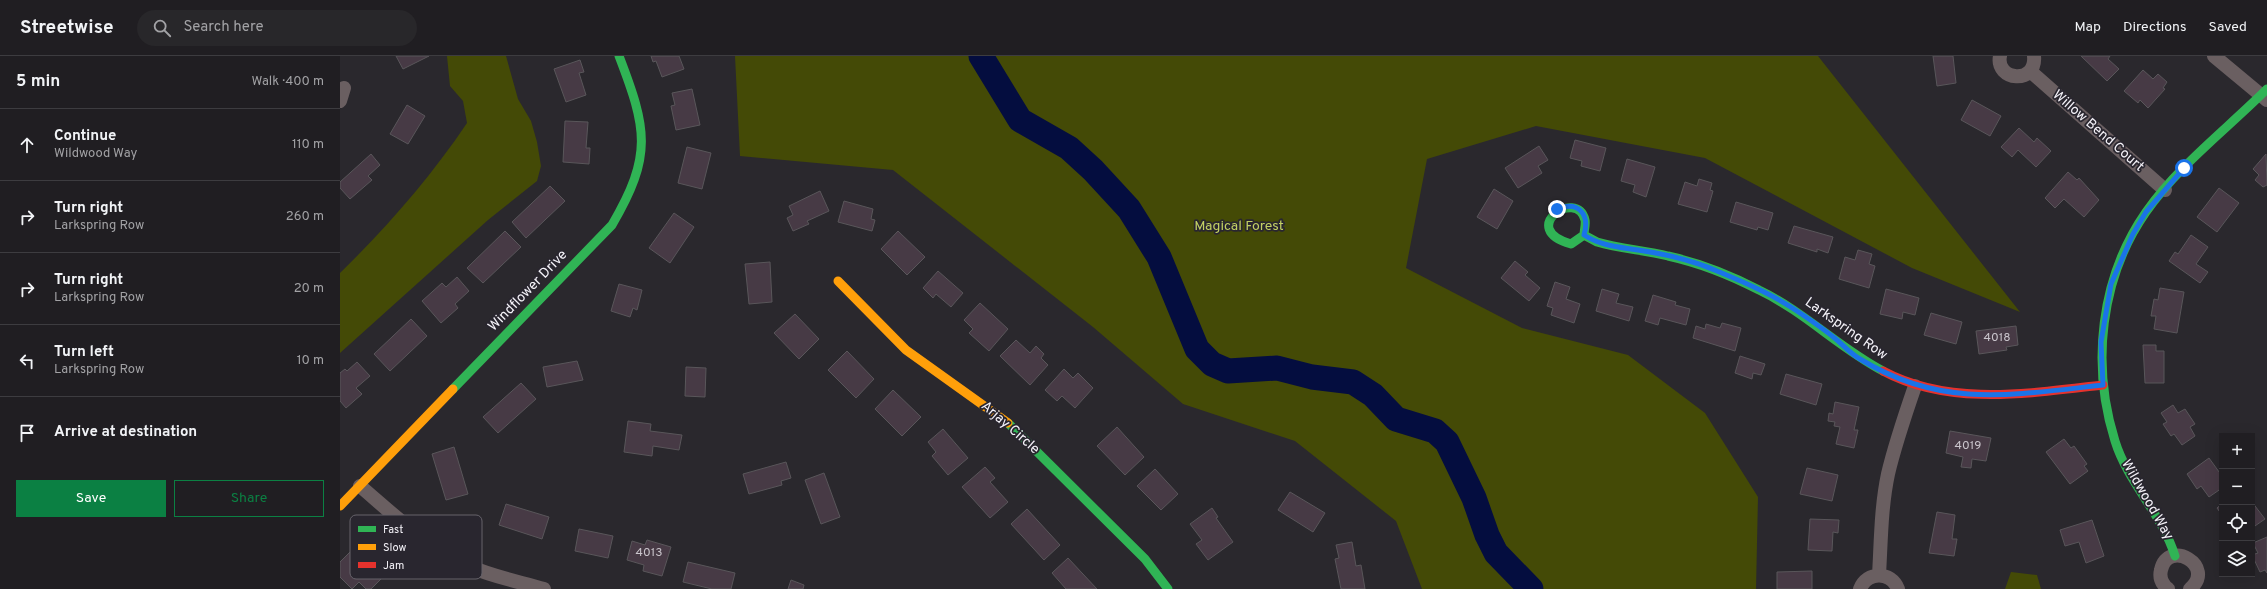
<!DOCTYPE html>
<html lang="en">
<head>
<meta charset="utf-8">
<style>
  :root { --surface:#201e22; --page:#28272a; --text:#f1f3f6; --muted:#a2a2a5; --line:#3d3c40; --accent:#0b8043 }
  body { margin:0; font-family:Overpass,sans-serif; background:var(--page); color:var(--text) }
  .controls { position:absolute; right:12px; bottom:12px; display:grid; overflow:hidden; border-radius:0px; box-shadow:0 4px 16px #0002 }
  .controls button { width:36px; height:36px; display:grid; place-items:center; padding:0; border:0; border-bottom:1px solid var(--line); background:var(--surface); color:var(--text); font:20px sans-serif }
  .stop { position:absolute; width:12px; height:12px; margin:-9px; border:3px solid #1a73e8; border-radius:50%; background:#fff }
  .stop.end { background:#1a73e8; border-color:#fff; box-shadow:0 1px 4px #0008 }
  .list { margin:0; padding:0; list-style:none }
  h2 { display:flex; justify-content:space-between; align-items:center; height:52px; margin:0; padding:0 16px; font-size:17px }
  h2 small { font-size:13px; font-weight:400; color:var(--muted) }
  .list li { display:grid; grid-template-columns:26px 1fr auto; gap:12px; align-items:center; box-sizing:border-box; height:72px; padding:0 16px; border-top:1px solid var(--line) }
  .list b { display:block; font-size:15px; white-space:nowrap }
  .list p { margin:0; font-size:13px; white-space:nowrap; color:var(--muted) }
  .list em { font-size:13px; font-style:normal; color:var(--muted) }
  .actions { display:flex; gap:8px; padding:12px 16px }
  .actions a { flex:1; padding:9px 0; border:1px solid var(--accent); border-radius:0px; text-align:center; font-size:14px; color:var(--accent) }
  .actions .main { background:var(--accent); color:#fff }
  .icon { flex:none; width:22px; height:22px; fill:none; stroke:currentColor; stroke-width:2; stroke-linecap:round; stroke-linejoin:round }
  .map { position:relative; flex:none; width:1927px; height:533px; overflow:hidden }
  header { display:flex; align-items:center; gap:24px; box-sizing:border-box; height:56px; padding:0 20px; background:var(--surface); border-bottom:1px solid var(--line) }
  header strong { font-size:19px }
  nav { display:flex; gap:22px; margin-inline-start:auto; font-size:14px }
  .search { width:280px; height:36px; background:var(--page); display:flex; align-items:center; gap:10px; box-sizing:border-box; padding:0 14px; border-radius:22px; color:var(--muted); font-size:15px }
  main { display:flex }
  aside { flex:1; background:var(--surface) }
  .map>svg:first-child { display:block }
  .green { fill:#444a06 }
  .lines { fill:none; stroke-linecap:round; stroke-linejoin:round }
  .river { stroke:#040d3f; stroke-width:25 }
  .building { fill:#473a45; stroke:#59565a }
  .street { stroke:#6a5f61; stroke-width:14 }
  .fast { stroke:#30b455; stroke-width:9 }
  .slow { stroke:#ff9f0a; stroke-width:9 }
  .jam { stroke:#e5322d; stroke-width:9 }
  .route { stroke:#1a73e8; stroke-width:5 }
  .labels { text-anchor:middle; dominant-baseline:central; stroke-width:3.5; stroke-linejoin:round; paint-order:stroke }
  .number-label { font-size:12px; fill:#c9c4cb }
  .street-label { font-size:14px; fill:#f4f2f8; stroke:#29262f }
  .park-label { font-size:14px; fill:#c2d063; stroke:#29262f }
  .key { fill:#29262f; stroke:#66636b; stroke-width:1 }
  .key-label { font-size:11px; fill:#f4f2f8 }
</style>
</head>
<body>
<header>
<strong>Streetwise</strong>
<div class="search"><svg class="icon" aria-label="search" viewBox="0 0 24 24"><circle cx="10" cy="10" r="6"/><path d="M15 15l6 6"/></svg>Search here</div>
<nav><a>Map</a><a>Directions</a><a>Saved</a></nav>
</header>
<main>
<aside>
<h2>5 min<small>Walk · 400 m</small></h2>
<ul class="list">
<li><svg class="icon" aria-label="ahead" viewBox="0 0 24 24"><path d="M12 20V5M6 11l6-6 6 6"/></svg><div><b>Continue</b><p>Wildwood Way</p></div><em>110 m</em></li>
<li><svg class="icon" aria-label="right" viewBox="0 0 24 24"><path d="M7 20v-9h11M14 6l5 5-5 5"/></svg><div><b>Turn right</b><p>Larkspring Row</p></div><em>260 m</em></li>
<li><svg class="icon" aria-label="right" viewBox="0 0 24 24"><path d="M7 20v-9h11M14 6l5 5-5 5"/></svg><div><b>Turn right</b><p>Larkspring Row</p></div><em>20 m</em></li>
<li><svg class="icon" aria-label="left" viewBox="0 0 24 24"><path d="M17 20v-9H6M10 6l-5 5 5 5"/></svg><div><b>Turn left</b><p>Larkspring Row</p></div><em>10 m</em></li>
<li><svg class="icon" aria-label="arrive" viewBox="0 0 24 24"><path d="M6 21V4h12l-3 4 3 4H6"/></svg><div><b>Arrive at destination</b></div></li>
</ul>
<div class="actions"><a class="main">Save</a><a>Share</a></div>
</aside>
<div class="map">
<svg width="1927" height="533" viewBox="0 0 1927 533">
  <rect width="100%" height="100%" fill="#2a282d"/>
  <!-- green -->
  <path class="green" d="M 107,0 L 166,0 L 178,43 L 191,65 L 197,86 L 201,110 L 197,125 L 148,164 L 0,297 L 0,217 C 47,171 90,122 127,67 L 123,45 L 110,30 Z
    M 395,0 L 1478,0 L 1680,256 L 1572,212 L 1365,102 L 1196,70 L 1087,103 L 1066,212 L 1182,272 L 1288,299 L 1365,357 L 1418,441 L 1416,533 L 1082,533 L 1056,465 L 955,385 L 843,348 L 753,271 L 553,114 L 400,100 Z
    M 1671,516 L 1697,519 L 1701,533 L 1665,533 Z"/>
  <g class="lines">
    <!-- river -->
    <path class="river" d="M 641,0 L 680,64 L 729,92 L 753,114 L 789,153 L 819,201 L 857,293 L 872,308 L 888,315 L 937,312 L 972,321 L 1013,326 L 1033,339 L 1056,363 L 1095,375 L 1107,386 L 1134,442 L 1147,479 L 1156,497 L 1191,533"/>
  </g>
  <!-- building -->
  <path class="building" d="M 56,0 L 89,0 L 63,13 Z
    M 311,0 L 339,0 L 344,13 L 322,21 L 316,5 L 313,6 Z
    M 1593,0 L 1613,0 L 1616,27 L 1597,30 Z
    M 1741,0 L 1770,0 L 1768,3 L 1779,13 L 1767,25 Z
    M 240,4 L 244,16 L 239,17 L 246,39 L 226,46 L 214,13 Z
    M 1803,14 L 1813,23 L 1818,18 L 1827,26 L 1823,32 L 1825,33 L 1808,52 L 1800,44 L 1798,47 L 1784,35 Z
    M 352,33 L 360,69 L 336,74 L 331,50 L 335,49 L 332,37 Z
    M 1632,44 L 1661,60 L 1650,80 L 1621,64 Z
    M 67,49 L 85,60 L 68,88 L 50,78 Z
    M 225,65 L 248,66 L 246,92 L 250,92 L 249,108 L 223,106 Z
    M 1679,72 L 1694,86 L 1697,82 L 1711,95 L 1696,111 L 1678,94 L 1672,101 L 1661,91 Z
    M 1235,84 L 1266,92 L 1260,115 L 1241,110 L 1242,105 L 1230,102 Z
    M 1199,90 L 1208,104 L 1198,110 L 1202,117 L 1178,132 L 1165,112 Z
    M 347,91 L 371,97 L 362,133 L 338,127 Z
    M 31,98 L 40,109 L 28,120 L 32,124 L 10,143 L 0,132 L 0,126 Z
    M 1926,98 L 1927,129 L 1923,131 L 1915,124 L 1919,119 L 1913,113 Z
    M 1287,103 L 1315,111 L 1306,141 L 1293,136 L 1295,129 L 1281,125 Z
    M 1728,116 L 1737,124 L 1739,122 L 1759,144 L 1744,161 L 1724,143 L 1715,152 L 1705,142 Z
    M 1359,123 L 1372,127 L 1370,134 L 1373,135 L 1367,156 L 1338,148 L 1345,126 L 1357,130 Z
    M 210,130 L 225,145 L 186,182 L 172,166 Z
    M 1879,132 L 1899,147 L 1877,176 L 1857,161 Z
    M 1154,133 L 1173,145 L 1157,173 L 1137,161 Z
    M 480,135 L 489,155 L 467,165 L 469,168 L 453,175 L 447,162 L 453,159 L 449,150 Z
    M 504,145 L 533,153 L 531,163 L 535,164 L 532,175 L 498,166 Z
    M 1396,146 L 1433,157 L 1428,174 L 1418,171 L 1417,174 L 1390,166 Z
    M 334,157 L 354,171 L 330,207 L 309,192 Z
    M 1454,170 L 1493,181 L 1488,197 L 1477,193 L 1477,196 L 1448,187 Z
    M 165,175 L 181,191 L 143,227 L 127,212 Z
    M 558,175 L 585,201 L 567,219 L 541,193 Z
    M 1851,179 L 1868,191 L 1856,208 L 1868,216 L 1860,227 L 1829,205 L 1835,196 L 1838,198 Z
    M 1518,194 L 1532,198 L 1529,208 L 1535,210 L 1529,232 L 1499,223 L 1505,201 L 1515,204 Z
    M 1175,205 L 1188,216 L 1185,219 L 1200,232 L 1189,245 L 1161,222 Z
    M 430,206 L 432,246 L 409,248 L 405,208 Z
    M 598,215 L 623,237 L 611,251 L 596,238 L 593,242 L 583,232 Z
    M 117,221 L 129,235 L 115,248 L 118,252 L 101,267 L 82,245 L 102,227 L 106,231 Z
    M 1215,226 L 1230,231 L 1226,243 L 1240,248 L 1234,267 L 1211,259 L 1213,252 L 1207,250 Z
    M 279,228 L 302,234 L 297,254 L 293,252 L 290,261 L 271,255 Z
    M 1820,232 L 1844,236 L 1837,277 L 1814,273 L 1816,260 L 1811,260 L 1814,243 L 1818,244 Z
    M 1262,233 L 1279,238 L 1276,247 L 1293,251 L 1289,265 L 1256,255 Z
    M 1546,233 L 1579,242 L 1575,259 L 1563,256 L 1562,263 L 1540,258 Z
    M 1313,239 L 1336,246 L 1335,249 L 1350,253 L 1346,269 L 1320,262 L 1318,269 L 1305,265 Z
    M 640,247 L 668,273 L 649,295 L 629,277 L 633,273 L 624,264 Z
    M 1591,257 L 1622,266 L 1616,288 L 1584,279 Z
    M 455,258 L 479,283 L 459,303 L 434,277 Z
    M 71,263 L 87,280 L 50,315 L 34,298 Z
    M 1382,267 L 1401,272 L 1395,295 L 1353,282 L 1356,270 L 1365,273 L 1366,268 L 1380,272 Z
    M 1676,270 L 1678,289 L 1666,291 L 1667,294 L 1639,298 L 1636,275 Z
    M 676,284 L 690,297 L 696,290 L 704,298 L 701,302 L 708,309 L 690,329 L 660,300 Z
    M 1803,289 L 1816,289 L 1816,295 L 1824,295 L 1824,327 L 1805,327 Z
    M 507,295 L 534,323 L 516,342 L 488,314 Z
    M 1400,300 L 1425,308 L 1421,319 L 1413,317 L 1412,323 L 1395,317 Z
    M 237,305 L 243,324 L 207,331 L 203,311 Z
    M 17,306 L 30,320 L 16,332 L 22,338 L 6,352 L 0,345 L 0,317 L 5,313 L 7,315 Z
    M 346,311 L 366,312 L 365,341 L 345,340 Z
    M 724,313 L 733,322 L 738,317 L 753,332 L 735,352 L 722,340 L 717,345 L 705,334 Z
    M 1446,318 L 1482,328 L 1476,349 L 1440,338 Z
    M 181,327 L 196,343 L 158,377 L 143,361 Z
    M 553,334 L 581,361 L 562,380 L 535,353 Z
    M 1495,346 L 1519,351 L 1514,374 L 1518,374 L 1514,392 L 1496,388 L 1500,371 L 1494,370 L 1495,366 L 1488,365 L 1489,357 L 1493,358 Z
    M 1833,349 L 1838,357 L 1845,353 L 1855,368 L 1850,371 L 1855,380 L 1842,389 L 1834,378 L 1831,380 L 1823,368 L 1827,366 L 1821,357 Z
    M 288,365 L 311,368 L 310,375 L 342,379 L 339,394 L 313,390 L 312,400 L 284,396 Z
    M 777,371 L 804,401 L 785,419 L 757,390 Z
    M 603,373 L 628,402 L 608,419 L 592,400 L 596,396 L 588,386 Z
    M 1610,375 L 1651,382 L 1646,405 L 1632,403 L 1631,412 L 1621,411 L 1623,401 L 1606,397 Z
    M 1724,383 L 1731,392 L 1734,390 L 1747,408 L 1744,410 L 1748,415 L 1730,428 L 1706,396 Z
    M 114,391 L 128,438 L 106,444 L 92,398 Z
    M 1869,402 L 1882,420 L 1882,432 L 1869,441 L 1861,430 L 1857,433 L 1847,418 Z
    M 446,406 L 451,422 L 441,425 L 442,429 L 409,438 L 403,418 Z
    M 645,411 L 655,422 L 650,426 L 668,446 L 650,462 L 622,431 Z
    M 1467,412 L 1498,419 L 1492,445 L 1460,438 Z
    M 815,413 L 838,438 L 821,454 L 797,430 Z
    M 484,417 L 500,461 L 481,468 L 465,424 Z
    M 950,436 L 985,457 L 973,476 L 938,454 Z
    M 1912,446 L 1925,463 L 1912,472 Z
    M 166,448 L 209,461 L 202,483 L 159,469 Z
    M 1882,448 L 1882,459 L 1877,452 Z
    M 872,452 L 878,461 L 876,462 L 893,486 L 868,504 L 856,488 L 862,484 L 850,468 Z
    M 687,453 L 720,489 L 704,504 L 671,468 Z
    M 1597,456 L 1615,459 L 1612,483 L 1617,483 L 1614,500 L 1589,497 Z
    M 1470,463 L 1499,464 L 1498,477 L 1493,476 L 1492,495 L 1468,494 Z
    M 1752,464 L 1764,500 L 1746,507 L 1739,486 L 1725,490 L 1720,474 Z
    M 239,473 L 273,480 L 268,502 L 235,495 Z
    M 1927,481 L 1927,517 L 1925,514 L 1920,516 L 1912,499 L 1918,497 L 1913,487 Z
    M 307,484 L 331,491 L 322,520 L 303,515 L 304,509 L 287,504 L 292,485 L 305,489 Z
    M 1012,486 L 1016,510 L 1021,509 L 1025,533 L 1001,533 L 995,503 L 999,502 L 996,489 Z
    M 14,492 L 41,523 L 31,533 L 26,533 L 19,526 L 12,533 L 0,521 L 0,506 Z
    M 728,502 L 757,533 L 726,533 L 712,517 Z
    M 348,506 L 395,517 L 391,533 L 372,533 L 343,526 Z
    M 1472,515 L 1472,533 L 1437,533 L 1437,516 Z
    M 451,524 L 464,529 L 463,533 L 448,533 Z"/>
  <g class="lines">
    <!-- street -->
    <path class="street" d="M 1660,0 C 1655,25 1697,29 1694,0
      M 1874,0 L 1927,44
      M 1690,15 L 1825,134
      M 0,45 L 4,32
      M 20,430 C 54,459 89,493 131,511 C 154,521 180,526 204,533
      M 1539,519 C 1541,485 1541,451 1548,418 C 1555,388 1565,359 1575,330
      M 1520,533 C 1527,515 1551,515 1558,533
      M 1828,533 C 1822,528 1819,522 1821,514 C 1828,482 1877,510 1850,533"/>
    <!-- fast -->
    <path class="fast" d="M 1244,179 L 1231,188 C 1177,173 1237,131 1245,164 C 1246,168 1244,174 1244,179 L 1257,186 C 1280,193 1305,194 1328,200 C 1360,207 1390,219 1419,234 C 1465,256 1499,292 1543,315
      M 113,333 L 272,169 C 313,99 307,73 279,0
      M 668,367 L 805,503 L 828,533
      M 1835,500 C 1822,458 1788,427 1775,385 C 1751,309 1760,222 1806,156 C 1839,109 1887,73 1927,33"/>
    <!-- slow -->
    <path class="slow" d="M 498,225 L 566,294 L 668,367
      M 0,450 L 113,333"/>
    <!-- jam -->
    <path class="jam" d="M 1543,315 C 1610,351 1691,337 1763,329"/>
  </g>
  <g class="lines">
    <!-- route -->
    <path class="route" d="M 1217,153 C 1239,144 1250,159 1244,179 C 1261,190 1279,191 1298,194 C 1325,198 1352,204 1377,215 C 1406,227 1434,239 1460,257 C 1472,265 1485,274 1497,284 C 1504,290 1511,298 1520,303 C 1601,353 1673,339 1763,329 L 1761,286 L 1771,228 L 1793,178 L 1806,156 L 1844,112"/>
  </g>
  <g class="labels">
    <!-- number labels -->
    <g class="number-label">
      <text x="1657" y="282">4018</text>
      <text x="1628" y="390">4019</text>
      <text x="309" y="497">4013</text>
    </g>
    <!-- street labels -->
    <g class="street-label">
      <text transform="translate(1758 75) rotate(41)">Willow Bend Court</text>
      <text transform="translate(188 235) rotate(-46)">Windflower Drive</text>
      <text transform="translate(1506 273) rotate(35)">Larkspring Row</text>
      <text transform="translate(670 372) rotate(41)">Arjay Circle</text>
      <text transform="translate(1807 444) rotate(60)">Wildwood Way</text>
    </g>
    <!-- park labels -->
    <g class="park-label">
      <text x="899" y="170">Magical Forest</text>
    </g>
  </g>
  <!-- legend -->
  <rect x="10" y="459" width="132" height="64" rx="6" class="key"/>
  <rect x="18" y="470" width="18" height="6" fill="#30b455"/>
  <rect x="18" y="488" width="18" height="6" fill="#ff9f0a"/>
  <rect x="18" y="506" width="18" height="6" fill="#e5322d"/>
  <g class="key-label">
    <text x="43" y="477">Fast</text>
    <text x="43" y="495">Slow</text>
    <text x="43" y="513">Jam</text>
  </g>
</svg>
<div class="controls">
<button>+</button>
<button>−</button>
<button><svg class="icon" aria-label="locate" viewBox="0 0 24 24"><circle cx="12" cy="12" r="6"/><path d="M12 2v4M12 18v4M2 12h4M18 12h4"/></svg></button>
<button><svg class="icon" aria-label="layers" viewBox="0 0 24 24"><path d="M12 4l9 5-9 5-9-5zM3 14l9 5 9-5"/></svg></button>
</div>
<div class="stop" style="left:1844px;top:112px"></div>
<div class="stop end" style="left:1217px;top:153px"></div>
</div>
</main>
</body>
</html>
